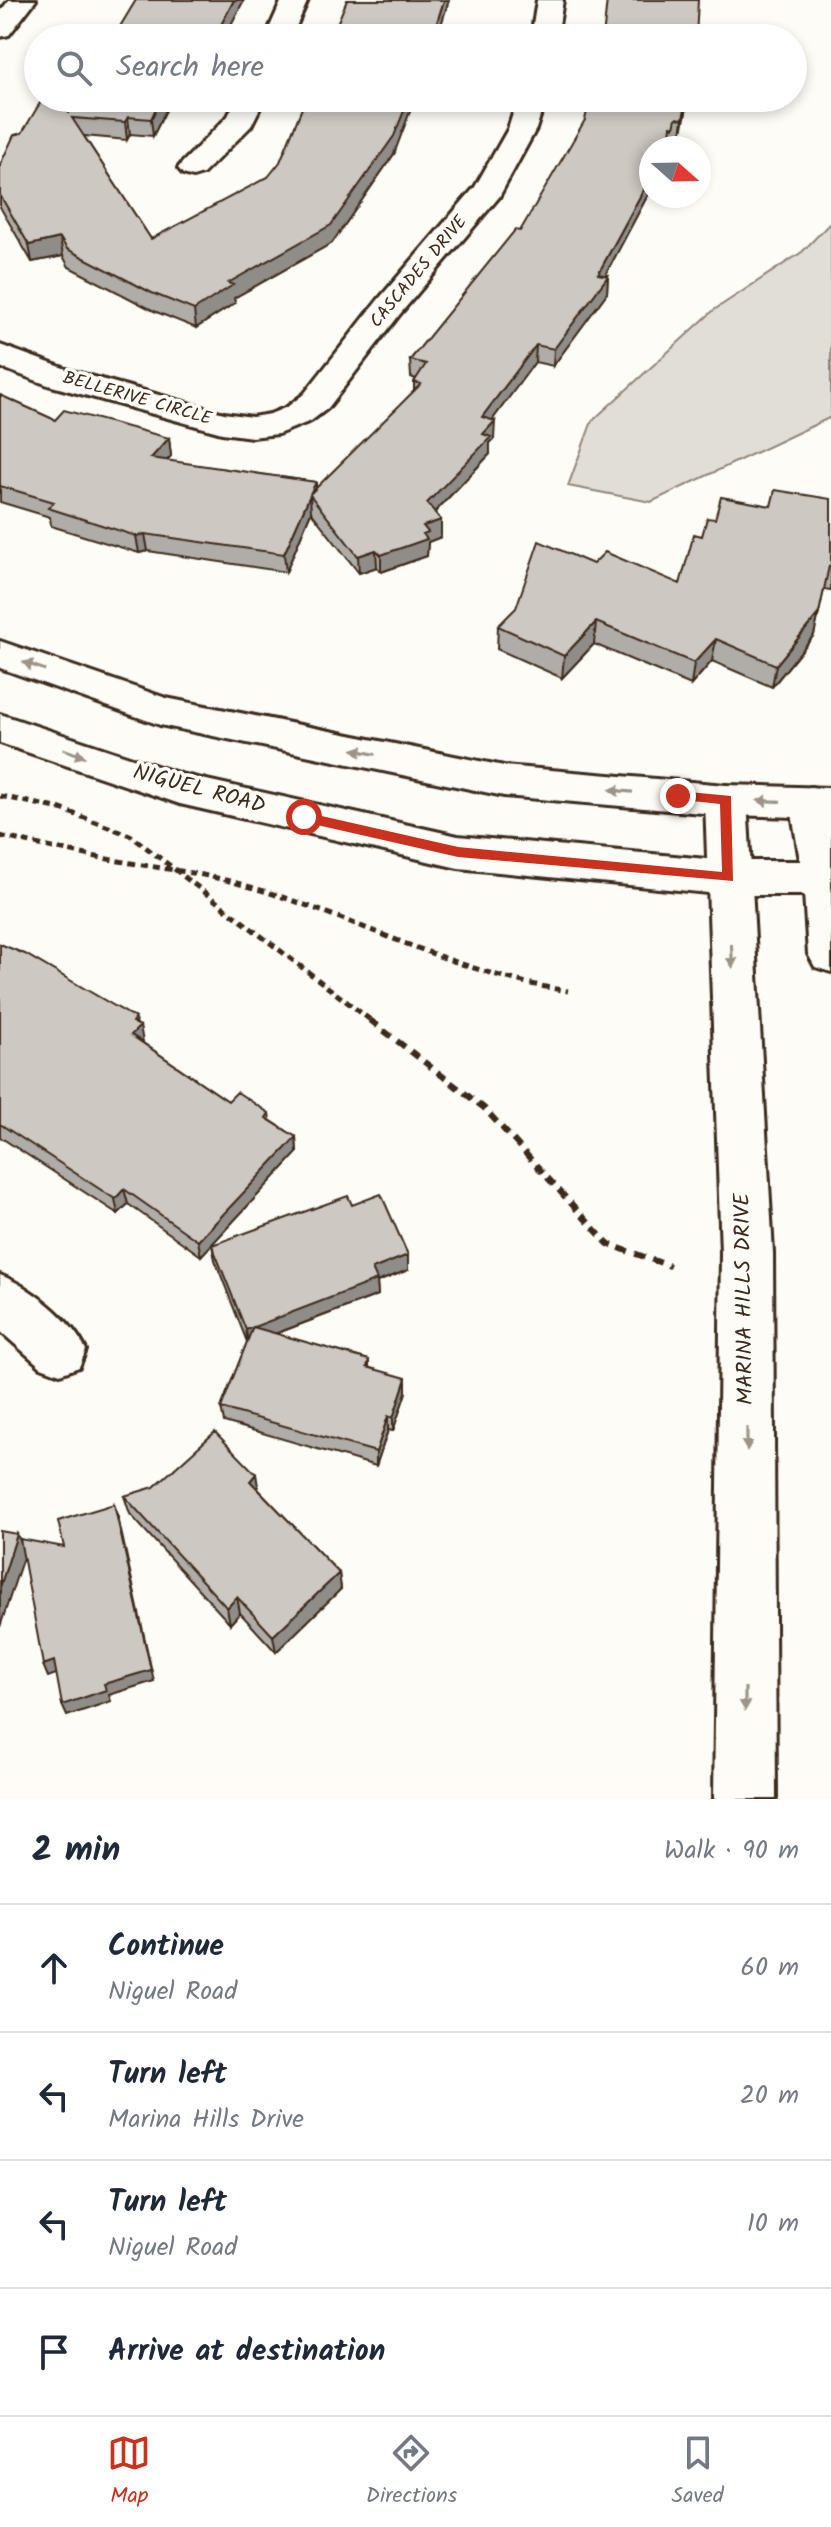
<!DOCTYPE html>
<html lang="en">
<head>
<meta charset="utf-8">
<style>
  :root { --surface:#fff; --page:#f2f2f3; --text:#1f2937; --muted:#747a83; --line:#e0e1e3; --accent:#c8321e }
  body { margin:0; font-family:Kalam,sans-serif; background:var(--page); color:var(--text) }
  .compass { position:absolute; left:639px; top:136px; width:72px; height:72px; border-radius:50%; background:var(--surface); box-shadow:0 4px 12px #0003; rotate:110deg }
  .stop { position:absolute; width:24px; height:24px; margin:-18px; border:6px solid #c8321e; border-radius:50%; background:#fff }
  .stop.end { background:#c8321e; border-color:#fff; box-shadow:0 2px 8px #0008 }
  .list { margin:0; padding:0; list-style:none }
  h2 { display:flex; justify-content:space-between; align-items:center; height:104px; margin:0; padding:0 32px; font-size:34px }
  h2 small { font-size:26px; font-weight:400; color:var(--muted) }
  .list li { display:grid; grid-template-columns:52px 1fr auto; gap:24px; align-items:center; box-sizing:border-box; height:128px; padding:0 32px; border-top:2px solid var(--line) }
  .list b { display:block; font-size:30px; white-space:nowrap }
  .list p { margin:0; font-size:26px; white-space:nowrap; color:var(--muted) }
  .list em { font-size:26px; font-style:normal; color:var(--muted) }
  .icon { flex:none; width:44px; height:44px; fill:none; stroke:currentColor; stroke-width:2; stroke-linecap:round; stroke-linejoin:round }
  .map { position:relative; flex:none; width:831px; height:1799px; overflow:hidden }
  .search { position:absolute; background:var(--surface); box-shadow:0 4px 12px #0003; left:24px; right:24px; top:24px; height:88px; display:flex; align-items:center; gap:20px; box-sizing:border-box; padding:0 28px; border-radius:44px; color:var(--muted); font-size:30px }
  .sheet { height:616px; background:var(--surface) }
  nav { display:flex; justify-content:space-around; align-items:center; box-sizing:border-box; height:112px; border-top:2px solid var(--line); background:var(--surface); font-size:22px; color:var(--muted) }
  nav a { display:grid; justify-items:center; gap:4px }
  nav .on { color:var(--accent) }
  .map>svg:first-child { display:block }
  .green { fill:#e1ded7; stroke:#8e847a; stroke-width:2 }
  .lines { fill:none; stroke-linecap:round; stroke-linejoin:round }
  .minor-casing { stroke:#3b2a1e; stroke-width:6 }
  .major-casing { stroke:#3b2a1e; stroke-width:6 }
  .path-far1 { stroke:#3b2a1e; stroke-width:5; stroke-dasharray:7 5; stroke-linecap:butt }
  .path { stroke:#3b2a1e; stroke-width:6; stroke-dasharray:10 7; stroke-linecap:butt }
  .minor { fill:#fdfcf7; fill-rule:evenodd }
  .major { fill:#fdfcf7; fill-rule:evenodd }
  .wall { fill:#b0aca7; stroke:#3b2a1e; stroke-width:2 }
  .shaded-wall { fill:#908c88; stroke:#3b2a1e; stroke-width:2 }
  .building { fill:#cdc8c2; stroke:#3b2a1e; stroke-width:2 }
  .oneway { fill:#9c938a }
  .route { fill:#c8321e }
  .labels { text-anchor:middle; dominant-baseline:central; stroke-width:7; stroke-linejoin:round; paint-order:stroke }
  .far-street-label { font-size:18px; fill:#3b2a1e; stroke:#fdfcf7 }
  .street-label { font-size:22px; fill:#3b2a1e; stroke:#fdfcf7 }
</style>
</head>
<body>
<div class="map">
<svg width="831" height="1799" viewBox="0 0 831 1799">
  <rect width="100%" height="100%" fill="#fdfcf7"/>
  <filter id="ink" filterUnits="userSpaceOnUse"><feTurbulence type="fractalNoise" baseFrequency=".0125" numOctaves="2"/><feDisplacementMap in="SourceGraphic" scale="16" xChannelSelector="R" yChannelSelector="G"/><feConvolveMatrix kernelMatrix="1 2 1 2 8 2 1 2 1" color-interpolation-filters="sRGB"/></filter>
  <g filter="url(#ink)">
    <!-- green -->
    <path class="green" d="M 831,222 L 831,417 L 651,502 L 568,486 L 592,421 L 714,310 L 802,252 Z"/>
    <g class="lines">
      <!-- minor casing -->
      <g class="minor-casing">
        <path id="minor" d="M 9,0 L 36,0 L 9,35 L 0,37 L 0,12 Z
          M 282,0 L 308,0 L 291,38 L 265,38 Z
          M 537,0 L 563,0 L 557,38 L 531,38 Z
          M 237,98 L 265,98 L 251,126 L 203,174 L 193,177 L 183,174 L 178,168 L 183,162 L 228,116 Z
          M 518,98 L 546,98 L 536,129 L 499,197 L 400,314 L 328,408 L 311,421 L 278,434 L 252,437 L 222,433 L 48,385 L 0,367 L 0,345 L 72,371 L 224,413 L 252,417 L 270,414 L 287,407 L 304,394 L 378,300 L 475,187 L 508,129 Z
          M 726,785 L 741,789 L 747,800 L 773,1253 L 776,1799 L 714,1799 L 721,1253 L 705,800 L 711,789 Z
          M 811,787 L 826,791 L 831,800 L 831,972 L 815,967 L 808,954 L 803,878 L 790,802 L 796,791 Z
          M 0,1275 C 30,1286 73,1321 86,1350 L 79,1367 L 60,1374 L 41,1367 L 0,1331 Z"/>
      </g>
      <!-- major casing -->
      <g class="major-casing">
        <path id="major" d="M 0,641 L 166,698 L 504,766 L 726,785 L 831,788 L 831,818 L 726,815 L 504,796 L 160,725 L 0,668 Z
          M 0,714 L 184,775 L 458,836 L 728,861 L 831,861 L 831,895 L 728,895 L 458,868 L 180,804 L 0,743 Z"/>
      </g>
      <!-- path-far1 -->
      <path class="path-far1" d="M 0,796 L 61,809 L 130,835 L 373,1022
        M 0,836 C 44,846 87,856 131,863 C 165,869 200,873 233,882 C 346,912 451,973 568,991"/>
      <!-- path -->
      <path class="path" d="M 370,1020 L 484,1108 L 608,1244 L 670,1266"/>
      <!-- minor -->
      <use href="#minor" class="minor"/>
      <!-- major -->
      <use href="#major" class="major"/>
    </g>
    <!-- wall -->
    <path class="wall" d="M 172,98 L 153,136 L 130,134 L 127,140 L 84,136 L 151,239 L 394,154 L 332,243 L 234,298 L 235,303 L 196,328 L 154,311 L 69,267 L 63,256 L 32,262 L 0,207 L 0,165 L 22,133 L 69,113 Z
      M 689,98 L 681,135 L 674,134 L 672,143 L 669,143 L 669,148 L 651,148 L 651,189 L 605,275 L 608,276 L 607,293 L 553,366 L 535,362 L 492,420 L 494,439 L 490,443 L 490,454 L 435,512 L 441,537 L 428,542 L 427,556 L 381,572 L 377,567 L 359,573 L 311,512 L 286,572 L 148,551 L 139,553 L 51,526 L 50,517 L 0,502 L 0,395 L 55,420 L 169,438 L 171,456 L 166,461 L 316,482 L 316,489 L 414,392 L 414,382 L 416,379 L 411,377 L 410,360 L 520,231 Z
      M 831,499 L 831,590 L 824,589 L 814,635 L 772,687 L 712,661 L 691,685 L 594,644 L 562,678 L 497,649 L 498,626 L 593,564 L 680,584 L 702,536 L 715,519 Z
      M 0,944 L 135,1018 L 143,1043 L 228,1101 L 269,1113 L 270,1120 L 296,1137 L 297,1153 L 201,1256 L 128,1204 L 118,1214 L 0,1137 Z
      M 352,1205 L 408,1270 L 377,1282 L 378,1295 L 275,1334 L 369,1360 L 369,1368 L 406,1392 L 393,1431 L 388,1430 L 376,1466 L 224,1422 L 221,1408 L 247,1342 L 215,1260 L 212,1245 Z
      M 259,1490 L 339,1573 L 341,1589 L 276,1652 L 240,1613 L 230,1624 L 130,1514 L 124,1496 Z"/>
    <!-- shaded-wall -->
    <path class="shaded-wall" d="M 234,0 L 244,0 L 224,38 L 214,38 Z
      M 444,0 L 449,0 L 437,38 L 432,38 Z
      M 161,98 L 172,98 L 153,136 L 151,119 Z
      M 409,98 L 415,98 L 394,154 L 332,243 L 234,298 L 235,303 L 196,328 L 194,310 L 228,283 Z
      M 687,98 L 689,98 L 681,135 L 683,119 Z
      M 128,117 L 130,134 L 127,140 L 125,122 Z
      M 651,176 L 651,189 L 597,291 L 598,274 Z
      M 60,238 L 63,256 L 32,262 L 29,245 Z
      M 608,276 L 607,293 L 553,366 L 554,349 Z
      M 536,345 L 535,362 L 482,434 L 482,417 Z
      M 495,421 L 494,439 L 490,443 L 490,454 L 427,520 L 427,503 L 483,434 Z
      M 169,438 L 171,456 L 153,476 L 151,458 Z
      M 310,495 L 311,512 L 286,572 L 284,554 Z
      M 441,520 L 441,537 L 428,542 L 427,556 L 381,572 L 381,555 L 423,526 Z
      M 145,534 L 148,551 L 139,553 L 136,536 Z
      M 376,550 L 377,567 L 359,573 L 358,556 Z
      M 819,613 L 814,635 L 772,687 L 776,665 Z
      M 596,622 L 594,644 L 562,678 L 564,656 Z
      M 716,639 L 712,661 L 691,685 L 694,663 Z
      M 135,1018 L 137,1029 L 140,1026 L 143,1042 L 131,1035 L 132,1022 Z
      M 296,1137 L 297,1153 L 201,1256 L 198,1241 Z
      M 124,1189 L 128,1204 L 118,1214 L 115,1199 Z
      M 408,1255 L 408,1270 L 377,1282 L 378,1295 L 248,1344 L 246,1330 L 372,1269 Z
      M 406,1378 L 406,1392 L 393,1431 L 393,1418 Z
      M 388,1416 L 388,1430 L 376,1466 L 376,1452 Z
      M 256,1474 L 259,1492 L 250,1481 Z
      M 114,1504 L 118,1517 L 154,1681 L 109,1695 L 111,1701 L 67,1716 L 62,1705 Z
      M 17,1534 L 25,1551 L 0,1627 L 0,1587 Z
      M 339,1573 L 341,1589 L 276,1652 L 273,1636 Z
      M 237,1597 L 240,1613 L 230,1624 L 227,1608 Z
      M 54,1661 L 59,1673 L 48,1677 L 43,1665 Z"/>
    <!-- building -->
    <path class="building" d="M 136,0 L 234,0 L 214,38 L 113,38 Z
      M 347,0 L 444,0 L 432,38 L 331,38 Z
      M 607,0 L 698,0 L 696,38 L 603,38 Z
      M 43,98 L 59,98 L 69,113 L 78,98 L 161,98 L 151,119 L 128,117 L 125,122 L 72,118 L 151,239 L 268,177 L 280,162 L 306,98 L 409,98 L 394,136 L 331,225 L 228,283 L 233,285 L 194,310 L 152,293 L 67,249 L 60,238 L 29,245 L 0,195 L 0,165 L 14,135 L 22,133 Z
      M 590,98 L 687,98 L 683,119 L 676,118 L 674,127 L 671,126 L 669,143 L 666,148 L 651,148 L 651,176 L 598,274 L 608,276 L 554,349 L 536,345 L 482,417 L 495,421 L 483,434 L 491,437 L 427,503 L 441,520 L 423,526 L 428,532 L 423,534 L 427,539 L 381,555 L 376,550 L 358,556 L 310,495 L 284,554 L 145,534 L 136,536 L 48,508 L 54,502 L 0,486 L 0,395 L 55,420 L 64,410 L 169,438 L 151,458 L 316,482 L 310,494 L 421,384 L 414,382 L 426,364 L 410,360 L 515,230 L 520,231 L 585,120 Z
      M 775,490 L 831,499 L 831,567 L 829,566 L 819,613 L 776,665 L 716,639 L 694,663 L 596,622 L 564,656 L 498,626 L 516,608 L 539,541 L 593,564 L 605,552 L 680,584 L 694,534 L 702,536 L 707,518 L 715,519 L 721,497 L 771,506 Z
      M 0,944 L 25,954 L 135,1018 L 132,1022 L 140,1026 L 131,1035 L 228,1101 L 237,1092 L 269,1113 L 266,1118 L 296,1137 L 198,1241 L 124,1189 L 115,1199 L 0,1124 Z
      M 381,1194 L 408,1255 L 372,1269 L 377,1280 L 246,1330 L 212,1245 L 348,1196 L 352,1205 Z
      M 253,1327 L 369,1360 L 367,1367 L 406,1378 L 393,1418 L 388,1416 L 376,1452 L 221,1408 Z
      M 215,1432 L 256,1474 L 250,1481 L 339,1573 L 273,1636 L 237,1597 L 227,1608 L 124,1496 L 154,1487 Z
      M 114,1504 L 151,1670 L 104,1684 L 106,1690 L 62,1705 L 54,1661 L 43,1665 L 20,1539 L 64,1547 L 58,1521 Z
      M 0,1531 L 17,1534 L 0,1587 Z"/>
    <!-- one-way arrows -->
    <defs><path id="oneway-solid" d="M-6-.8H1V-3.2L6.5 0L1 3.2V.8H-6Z" transform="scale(2)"/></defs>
    <g class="oneway">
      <use href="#oneway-solid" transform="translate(34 666) rotate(-161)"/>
      <use href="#oneway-solid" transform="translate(364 752) rotate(-168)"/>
      <use href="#oneway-solid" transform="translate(74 753) rotate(19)"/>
      <use href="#oneway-solid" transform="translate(621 791) rotate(-175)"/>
      <use href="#oneway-solid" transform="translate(769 801) rotate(-178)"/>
      <use href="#oneway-solid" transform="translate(732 956) rotate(87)"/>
      <use href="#oneway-solid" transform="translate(747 1439) rotate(90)"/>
      <use href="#oneway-solid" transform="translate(745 1699) rotate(90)"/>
    </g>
  </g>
  <!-- route -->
  <path class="route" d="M 678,791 L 731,796 L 733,881 L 458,857 L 304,822 L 298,817 L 304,812 L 458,847 L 722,872 L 720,804 L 674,799 L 674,792 Z"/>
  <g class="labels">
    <!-- far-street labels -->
    <g class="far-street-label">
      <text transform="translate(419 272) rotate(-50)">CASCADES DRIVE</text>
      <text transform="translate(137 399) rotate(16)">BELLERIVE CIRCLE</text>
    </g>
    <!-- street labels -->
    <g class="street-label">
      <text transform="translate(199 790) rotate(15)">NIGUEL ROAD</text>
      <text transform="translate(745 1299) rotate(-91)">MARINA HILLS DRIVE</text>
    </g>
  </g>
</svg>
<svg class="compass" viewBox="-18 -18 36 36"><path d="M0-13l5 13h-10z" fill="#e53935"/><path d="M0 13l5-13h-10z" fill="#747a83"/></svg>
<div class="stop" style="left:304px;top:817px"></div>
<div class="stop end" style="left:678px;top:796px"></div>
<div class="search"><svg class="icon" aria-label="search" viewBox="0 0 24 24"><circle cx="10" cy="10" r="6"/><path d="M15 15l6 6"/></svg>Search here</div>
</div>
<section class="sheet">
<h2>2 min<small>Walk · 90 m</small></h2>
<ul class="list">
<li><svg class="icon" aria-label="ahead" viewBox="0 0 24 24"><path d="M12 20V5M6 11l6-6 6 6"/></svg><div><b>Continue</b><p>Niguel Road</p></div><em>60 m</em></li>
<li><svg class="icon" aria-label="left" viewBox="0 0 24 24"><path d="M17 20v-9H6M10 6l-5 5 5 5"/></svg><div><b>Turn left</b><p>Marina Hills Drive</p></div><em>20 m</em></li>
<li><svg class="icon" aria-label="left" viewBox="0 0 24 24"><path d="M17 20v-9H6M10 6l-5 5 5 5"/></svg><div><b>Turn left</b><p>Niguel Road</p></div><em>10 m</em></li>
<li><svg class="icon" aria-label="arrive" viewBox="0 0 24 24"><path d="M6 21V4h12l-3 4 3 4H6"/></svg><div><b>Arrive at destination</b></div></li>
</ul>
</section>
<nav>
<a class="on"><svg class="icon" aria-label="map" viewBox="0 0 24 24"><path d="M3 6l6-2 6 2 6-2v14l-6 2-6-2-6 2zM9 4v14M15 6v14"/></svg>Map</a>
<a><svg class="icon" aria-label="directions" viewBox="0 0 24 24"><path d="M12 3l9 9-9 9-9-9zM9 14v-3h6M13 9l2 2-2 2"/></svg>Directions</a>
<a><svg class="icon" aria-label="saved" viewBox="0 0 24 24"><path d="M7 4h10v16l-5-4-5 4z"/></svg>Saved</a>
</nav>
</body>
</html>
